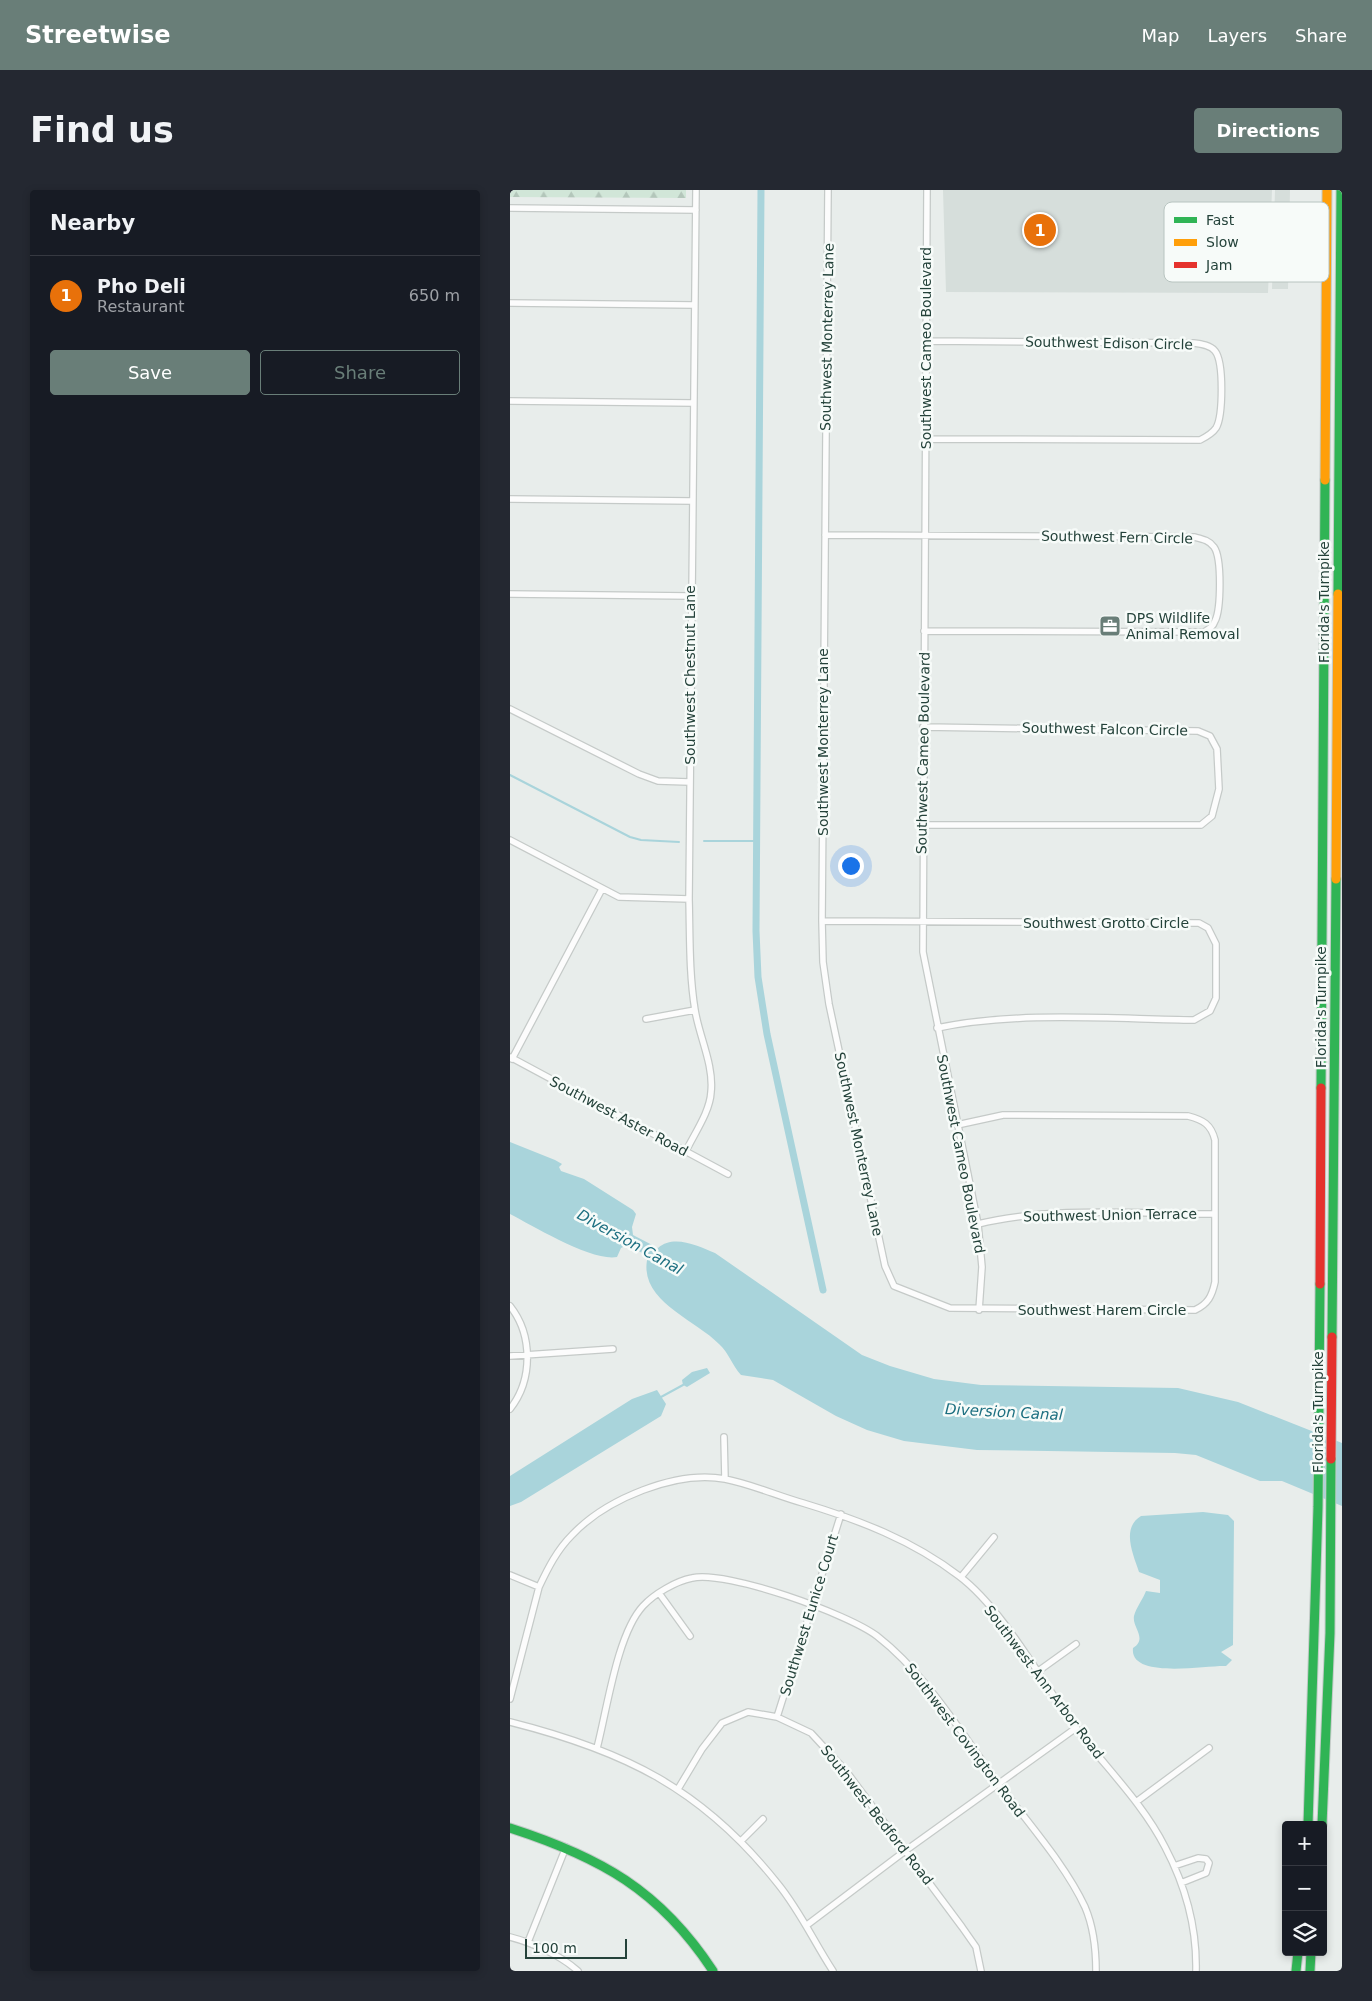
<!DOCTYPE html>
<html lang="en">
<head>
<meta charset="utf-8">
<style>
  :root { --surface:#171b24; --page:#242831; --text:#f1f3f6; --muted:#9ea1a6; --line:#363941; --accent:#697e78 }
  body { margin:0; font-family:"DejaVu Sans",sans-serif; background:var(--page); color:var(--text) }
  .controls { position:absolute; right:15px; bottom:15px; display:grid; overflow:hidden; border-radius:5px; box-shadow:0 2px 8px #0003 }
  .controls button { width:45px; height:45px; display:grid; place-items:center; padding:0; border:0; border-bottom:1px solid var(--line); background:var(--surface); color:var(--text); font:25px sans-serif }
  .scale { position:absolute; left:15px; bottom:12px; width:102px; box-sizing:border-box; padding-left:5px; border:2px solid #24423a; border-top:0; font-size:14px; line-height:18px; white-space:nowrap; color:#24423a; -webkit-text-stroke:4px #f7fbf9; paint-order:stroke }
  .you { position:absolute; left:340px; top:675px; width:18px; height:18px; margin:-12px; border:4px solid #fff; border-radius:50%; background:#1a73e8; box-shadow:0 0 0 8px #1a73e833 }
  .badge { display:grid; place-items:center; width:32px; height:32px; border-radius:50%; background:var(--accent); color:#fff; font-size:16px; font-weight:700 }
  .pin { position:absolute; translate:-50% -50%; border:2px solid #fff; box-shadow:0 1px 5px #0006 }
  .list { margin:0; padding:0; list-style:none }
  h2 { display:flex; justify-content:space-between; align-items:center; height:65px; margin:0; padding:0 20px; font-size:21px }
  h2 small { font-size:16px; font-weight:400; color:var(--muted) }
  .list li { display:grid; grid-template-columns:32px 1fr auto; gap:15px; align-items:center; box-sizing:border-box; height:80px; padding:0 20px; border-top:1px solid var(--line) }
  .list b { display:block; font-size:19px; white-space:nowrap }
  .list p { margin:0; font-size:16px; white-space:nowrap; color:var(--muted) }
  .list em { font-size:16px; font-style:normal; color:var(--muted) }
  .actions { display:flex; gap:10px; padding:15px 20px }
  .actions a { flex:1; padding:11px 0; border:1px solid var(--accent); border-radius:5px; text-align:center; font-size:18px; color:var(--accent) }
  .actions .main { background:var(--accent); color:#fff }
  .icon { flex:none; width:28px; height:28px; fill:none; stroke:currentColor; stroke-width:2; stroke-linecap:round; stroke-linejoin:round }
  .map { position:relative; flex:none; width:832px; height:1781px; overflow:hidden; border-radius:5px }
  header { display:flex; align-items:center; gap:30px; box-sizing:border-box; height:70px; padding:0 25px; background:var(--accent); color:#fff }
  header strong { font-size:24px }
  nav { display:flex; gap:28px; margin-inline-start:auto; font-size:18px }
  .intro { display:flex; align-items:center; justify-content:space-between; box-sizing:border-box; height:120px; padding:0 30px }
  h1 { margin:0; font-size:35px }
  .button { padding:12px 22px; border-radius:5px; background:var(--accent); color:#fff; font-size:18px; font-weight:700 }
  main { display:flex; gap:30px; padding:0 30px }
  aside { flex:1; background:var(--surface); border-radius:5px; box-shadow:0 2px 8px #0003 }
  .map>svg:first-child { display:block }
  .built { fill:#d6dedb }
  .forest { fill:url(#forest-firs) }
  .water { fill:#a9d4db }
  .lines { fill:none; stroke-linecap:round; stroke-linejoin:round }
  .stream { stroke:#a9d4db; stroke-width:2 }
  .canal { stroke:#a9d4db; stroke-width:7 }
  .street-casing { stroke:#c5cac8; stroke-width:8 }
  .fast-casing { stroke:#c3cbc8; stroke-width:11 }
  .slow-casing { stroke:#c3cbc8; stroke-width:11 }
  .jam-casing { stroke:#c3cbc8; stroke-width:11 }
  .street { stroke:#fcfcfc; stroke-width:5.5 }
  .fast { stroke:#30b455; stroke-width:9 }
  .slow { stroke:#ff9f0a; stroke-width:9 }
  .jam { stroke:#e5322d; stroke-width:9 }
  .labels { text-anchor:middle; dominant-baseline:central; stroke-width:5; stroke-linejoin:round; paint-order:stroke }
  .street-label { font-size:14px; fill:#24423a; stroke:#f7fbf9 }
  .poi-label { font-size:14px; fill:#24423a; stroke:#f7fbf9; text-anchor:start }
  .water-label { font-size:15px; font-style:italic; fill:#1c6f80; stroke:#f7fbf9 }
  .key { fill:#f7fbf9; stroke:#b8c4c0; stroke-width:1 }
  .key-label { font-size:14px; fill:#24423a }
</style>
</head>
<body>
<header>
<strong>Streetwise</strong>
<nav><a>Map</a><a>Layers</a><a>Share</a></nav>
</header>
<div class="intro"><h1>Find us</h1><a class="button">Directions</a></div>
<main>
<aside>
<h2>Nearby<small></small></h2>
<ul class="list">
<li><span class="badge" style="background:#e8710a">1</span><div><b>Pho Deli</b><p>Restaurant</p></div><em>650 m</em></li>
</ul>
<div class="actions"><a class="main">Save</a><a>Share</a></div>
</aside>
<div class="map">
<svg width="832" height="1781" viewBox="0 0 832 1781">
  <defs>
    <pattern id="forest-firs" width="22" height="20" patternUnits="userSpaceOnUse" patternTransform="scale(1.25)"><rect width="22" height="20" fill="#d1e6d8"/><path d="M5 1l3.5 6h-7zM16 11l3.5 6h-7z" fill="#b3c6ba"/></pattern>
  </defs>
  <rect width="100%" height="100%" fill="#e8edeb"/>
  <!-- built -->
  <path class="built" d="M 433,0 L 762,0 L 758,103 L 436,102 Z
    M 765,0 L 780,0 L 778,99 L 762,99 Z"/>
  <!-- forest -->
  <path class="forest" d="M 0,0 L 176,0 L 176,8 L 0,7 Z"/>
  <!-- water -->
  <path class="water" d="M 0,952 L 45,970 L 52,974 L 49,977 L 51,981 L 74,989 L 123,1020 L 126,1024 L 122,1037 L 123,1045 L 148,1058 C 164,1044 188,1056 205,1063 L 352,1165 L 380,1176 L 424,1189 L 471,1195 L 668,1198 L 728,1212 L 832,1253 L 832,1316 L 772,1291 L 750,1291 L 686,1265 L 665,1263 L 467,1260 L 394,1251 L 357,1240 L 326,1226 L 263,1190 L 231,1185 C 222,1175 219,1163 209,1154 C 185,1129 126,1110 138,1066 L 117,1055 L 111,1058 L 107,1067 C 83,1072 23,1036 0,1024 Z
    M 197,1178 L 200,1183 L 177,1197 L 173,1195 L 172,1190 L 182,1182 Z
    M 147,1200 L 156,1214 L 151,1226 L 11,1312 L 0,1316 L 0,1286 L 122,1209 Z
    M 693,1322 L 718,1325 L 724,1331 L 723,1455 L 711,1462 L 722,1470 L 716,1476 C 697,1475 619,1490 623,1458 C 638,1448 622,1438 624,1426 C 626,1418 633,1409 636,1401 L 650,1403 L 650,1390 L 629,1382 C 623,1364 611,1338 631,1326 Z"/>
  <g class="lines">
    <!-- stream -->
    <path class="stream" d="M 0,585 L 120,647 L 131,650 L 169,652
      M 194,651 L 246,651
      M 151,1207 L 173,1195"/>
    <!-- canal -->
    <path class="canal" d="M 251,0 L 246,741 L 248,787 L 257,844 L 313,1100"/>
    <!-- street casing -->
    <g class="street-casing">
      <path id="street" d="M 318,0 L 312,731 L 313,772 L 319,814 L 375,1076 L 384,1096 L 440,1118 L 685,1120 C 698,1114 702,1106 705,1092 L 705,950 C 701,934 693,930 678,926 L 493,925 L 447,935
        M 417,0 L 413,762 L 468,1034 L 472,1077 L 469,1120
        M 0,18 L 186,20
        M 0,113 L 184,115
        M 0,211 L 183,213
        M 415,249 L 690,250 C 696,247 702,244 706,238 C 713,226 714,172 705,161 C 700,155 691,154 683,153 L 416,151
        M 0,309 L 182,311
        M 315,345 L 684,347 C 692,349 699,350 704,357 C 712,368 711,419 705,431 C 703,437 699,439 694,442 L 414,441
        M 0,404 L 180,406
        M 0,519 L 129,584 L 148,591 L 179,592
        M 412,635 L 691,635 L 702,626 L 709,599 L 707,559 L 700,546 L 688,541 L 413,537
        M 0,650 L 109,707 L 179,709
        M 312,731 L 689,733 L 698,738 L 706,754 L 706,808 L 700,821 L 684,830 C 601,829 508,821 427,838
        M 136,829 L 185,820
        M 0,867 L 218,984
        M 2,869 L 92,699
        M 176,961 C 184,944 200,922 201,902 C 204,875 189,846 185,820 C 179,783 180,746 179,709 L 186,0
        M 468,1034 C 541,1016 628,1024 704,1024
        M 0,1116 C 23,1145 23,1190 0,1219
        M 0,1166 L 103,1159
        M 214,1247 L 215,1289
        M 0,1385 L 29,1397
        M 451,1387 L 484,1347
        M 149,1403 L 180,1446
        M 527,1482 L 566,1454
        M 0,1509 L 29,1397 C 38,1378 47,1360 62,1345 C 96,1309 166,1280 215,1289 C 241,1294 268,1306 293,1313 C 349,1330 402,1350 449,1386 C 493,1419 532,1492 566,1538 C 595,1577 632,1612 655,1657 C 675,1695 687,1737 686,1781
        M 267,1527 L 331,1324
        M 0,1532 C 115,1561 193,1599 268,1694 C 290,1721 304,1752 323,1781
        M 87,1558 C 97,1520 107,1444 133,1416 C 144,1404 166,1391 182,1388 C 217,1380 338,1424 367,1446 C 417,1485 451,1543 489,1594 C 517,1632 555,1674 575,1717 C 584,1738 586,1759 586,1781
        M 168,1599 L 192,1559 L 212,1533 L 238,1522 L 267,1527 L 301,1543 L 336,1581 L 452,1737 L 466,1757 L 471,1781
        M 626,1612 L 699,1558
        M 231,1651 L 253,1629
        M 664,1676 L 688,1668 L 696,1669 L 699,1673 L 696,1683 L 671,1693
        M 297,1735 L 395,1661 L 566,1538
        M 0,1747 C 23,1753 50,1765 68,1781
        M 18,1752 L 56,1657"/>
    </g>
    <!-- fast casing -->
    <g class="fast-casing">
      <path id="fast" d="M 828,404 L 831,0
        M 811,898 L 815,290
        M 822,1147 L 826,689
        M 798,1635 L 808,1317 L 810,1094
        M 812,1635 L 820,1443 L 821,1269
        M 0,1638 C 90,1667 150,1700 203,1781
        M 786,1781 L 788,1762
        M 800,1781 L 801,1762"/>
    </g>
    <!-- slow casing -->
    <g class="slow-casing">
      <path id="slow" d="M 815,290 L 817,0
        M 826,689 L 828,404"/>
    </g>
    <!-- jam casing -->
    <g class="jam-casing">
      <path id="jam" d="M 810,1094 L 811,898
        M 821,1269 L 822,1147"/>
    </g>
    <!-- street -->
    <use href="#street" class="street"/>
    <!-- fast -->
    <use href="#fast" class="fast"/>
    <!-- slow -->
    <use href="#slow" class="slow"/>
    <!-- jam -->
    <use href="#jam" class="jam"/>
  </g>
  <!-- icons -->
  <defs>
    <g id="office-square" transform="scale(1.125)"><rect x="-9" y="-9" width="18" height="18" rx="4" fill="#697e78" stroke="#f7fbf9"/><path d="M-6-3h4V-5.5h4V-3h4V5H-6ZM-1-4.5V-3h2v-1.5ZM-6 0V1H6V0Z" fill="#fff"/></g>
  </defs>
  <g fill-rule="evenodd">
    <use href="#office-square" x="600" y="436"/>
  </g>
  <g class="labels">
    <!-- street labels -->
    <g class="street-label">
      <text transform="translate(317 147) rotate(-89)">Southwest Monterrey Lane</text>
      <text transform="translate(599 153) rotate(1)">Southwest Edison Circle</text>
      <text transform="translate(416 158) rotate(-90)">Southwest Cameo Boulevard</text>
      <text transform="translate(607 347) rotate(1)">Southwest Fern Circle</text>
      <text transform="translate(814 412) rotate(-90)">Florida's Turnpike</text>
      <text transform="translate(180 485) rotate(-90)">Southwest Chestnut Lane</text>
      <text transform="translate(595 539) rotate(1)">Southwest Falcon Circle</text>
      <text transform="translate(313 552) rotate(-90)">Southwest Monterrey Lane</text>
      <text transform="translate(413 563) rotate(-89)">Southwest Cameo Boulevard</text>
      <text x="596" y="733">Southwest Grotto Circle</text>
      <text transform="translate(811 817) rotate(-90)">Florida's Turnpike</text>
      <text transform="translate(109 926) rotate(28)">Southwest Aster Road</text>
      <text transform="translate(349 954) rotate(78)">Southwest Monterrey Lane</text>
      <text transform="translate(451 964) rotate(79)">Southwest Cameo Boulevard</text>
      <text transform="translate(600 1025) rotate(-1)">Southwest Union Terrace</text>
      <text x="592" y="1120">Southwest Harem Circle</text>
      <text transform="translate(808 1222) rotate(-90)">Florida's Turnpike</text>
      <text transform="translate(299 1425) rotate(-73)">Southwest Eunice Court</text>
      <text transform="translate(534 1492) rotate(53)">Southwest Ann Arbor Road</text>
      <text transform="translate(455 1550) rotate(53)">Southwest Covington Road</text>
      <text transform="translate(367 1625) rotate(52)">Southwest Bedford Road</text>
    </g>
    <!-- poi labels -->
    <g class="poi-label">
      <text x="616" y="428">DPS Wildlife<tspan x="616" dy="16">Animal Removal</tspan></text>
    </g>
    <!-- water labels -->
    <g class="water-label">
      <text transform="translate(120 1052) rotate(29)">Diversion Canal</text>
      <text transform="translate(494 1222) rotate(3)">Diversion Canal</text>
    </g>
  </g>
  <!-- legend -->
  <rect x="654" y="12" width="165" height="80" rx="8" class="key"/>
  <rect x="664" y="27" width="23" height="6" fill="#30b455"/>
  <rect x="664" y="49" width="23" height="7" fill="#ff9f0a"/>
  <rect x="664" y="72" width="23" height="6" fill="#e5322d"/>
  <g class="key-label">
    <text x="696" y="35">Fast</text>
    <text x="696" y="57">Slow</text>
    <text x="696" y="80">Jam</text>
  </g>
</svg>
<div class="controls">
<button>+</button>
<button>−</button>
<button><svg class="icon" aria-label="layers" viewBox="0 0 24 24"><path d="M12 4l9 5-9 5-9-5zM3 14l9 5 9-5"/></svg></button>
</div>
<div class="scale">100 m</div>
<div class="you"></div>
<div class="pin badge" style="left:530px;top:40px;background:#e8710a">1</div>
</div>
</main>
</body>
</html>
